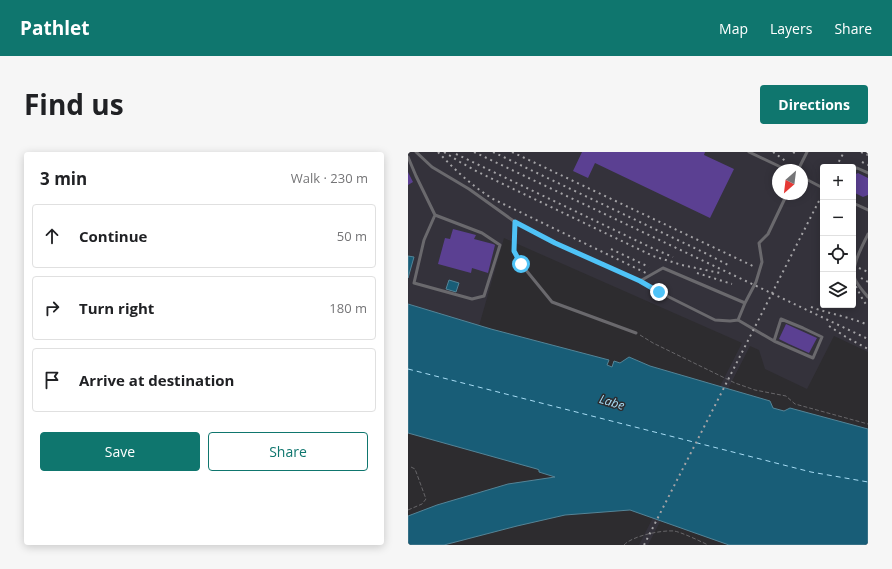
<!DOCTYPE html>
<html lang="en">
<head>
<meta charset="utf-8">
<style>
  :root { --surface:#fff; --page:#f6f6f6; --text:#202124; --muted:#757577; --line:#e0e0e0; --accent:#0f766e }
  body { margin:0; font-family:"Open Sans",sans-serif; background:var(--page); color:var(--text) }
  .controls { position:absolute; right:12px; top:12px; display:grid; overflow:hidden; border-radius:4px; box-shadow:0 2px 10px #0003 }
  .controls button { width:36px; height:36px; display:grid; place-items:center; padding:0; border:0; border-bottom:1px solid var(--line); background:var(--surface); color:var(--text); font:20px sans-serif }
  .compass { position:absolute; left:364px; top:12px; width:36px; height:36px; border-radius:50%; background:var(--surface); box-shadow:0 2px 10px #0003; rotate:208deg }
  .stop { position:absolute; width:12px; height:12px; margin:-9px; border:3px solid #4fc3f7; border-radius:50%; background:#fff }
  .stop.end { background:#4fc3f7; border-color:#fff; box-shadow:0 1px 4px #0008 }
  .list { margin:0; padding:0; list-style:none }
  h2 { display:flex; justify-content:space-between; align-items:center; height:52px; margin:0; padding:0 16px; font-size:17px }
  h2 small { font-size:13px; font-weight:400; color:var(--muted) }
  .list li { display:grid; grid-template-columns:26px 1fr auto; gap:12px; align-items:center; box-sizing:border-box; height:64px; margin:0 8px 8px; padding:0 8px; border:1px solid var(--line); border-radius:4px }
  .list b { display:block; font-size:15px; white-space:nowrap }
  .list em { font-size:13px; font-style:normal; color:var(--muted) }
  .actions { display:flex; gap:8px; padding:12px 16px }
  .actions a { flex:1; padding:9px 0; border:1px solid var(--accent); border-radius:4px; text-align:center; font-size:14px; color:var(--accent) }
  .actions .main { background:var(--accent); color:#fff }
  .icon { flex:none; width:22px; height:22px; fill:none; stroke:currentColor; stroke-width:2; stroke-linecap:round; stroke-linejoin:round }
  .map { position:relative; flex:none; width:460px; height:393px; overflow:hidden; border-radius:4px }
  header { display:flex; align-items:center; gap:24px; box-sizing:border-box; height:56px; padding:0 20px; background:var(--accent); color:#fff }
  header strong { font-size:19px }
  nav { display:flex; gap:22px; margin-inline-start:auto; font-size:14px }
  .intro { display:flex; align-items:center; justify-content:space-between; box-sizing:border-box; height:96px; padding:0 24px }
  h1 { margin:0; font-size:28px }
  .button { padding:10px 18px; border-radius:4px; background:var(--accent); color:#fff; font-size:14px; font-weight:700 }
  main { display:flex; gap:24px; padding:0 24px }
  aside { flex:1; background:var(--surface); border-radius:4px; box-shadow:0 2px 10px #0003 }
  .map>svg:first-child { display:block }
  .built { fill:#34323b; fill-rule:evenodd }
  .water { fill:#185d77; stroke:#548497 }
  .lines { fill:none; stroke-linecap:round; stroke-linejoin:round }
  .ferry { stroke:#a7dcf4; stroke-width:1; stroke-dasharray:5 4; stroke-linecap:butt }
  .building { fill:#5b4092 }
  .path { stroke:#676669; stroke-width:1; stroke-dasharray:4 2; stroke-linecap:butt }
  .service { stroke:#6a696d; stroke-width:3 }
  .rail { stroke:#a4a3a6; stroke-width:2; stroke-dasharray:2 4; stroke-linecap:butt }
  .route { stroke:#4fc3f7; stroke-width:5 }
  .labels { text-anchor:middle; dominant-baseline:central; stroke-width:3; stroke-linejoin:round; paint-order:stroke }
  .water-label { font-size:12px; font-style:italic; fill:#a7dcf4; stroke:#2d2c2f }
</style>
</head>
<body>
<header>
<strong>Pathlet</strong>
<nav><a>Map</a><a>Layers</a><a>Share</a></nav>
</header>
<div class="intro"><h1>Find us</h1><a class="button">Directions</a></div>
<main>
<aside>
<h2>3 min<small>Walk · 230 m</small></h2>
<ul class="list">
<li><svg class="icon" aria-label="ahead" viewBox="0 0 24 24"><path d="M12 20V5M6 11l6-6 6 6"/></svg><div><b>Continue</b></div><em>50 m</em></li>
<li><svg class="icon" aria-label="right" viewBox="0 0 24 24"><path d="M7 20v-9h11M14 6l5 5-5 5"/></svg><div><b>Turn right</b></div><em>180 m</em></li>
<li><svg class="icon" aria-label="arrive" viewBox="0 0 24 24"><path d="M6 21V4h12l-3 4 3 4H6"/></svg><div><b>Arrive at destination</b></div></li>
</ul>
<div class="actions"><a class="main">Save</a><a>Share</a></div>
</aside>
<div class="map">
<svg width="460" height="393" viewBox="0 0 460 393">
  <rect width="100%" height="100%" fill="#2d2c2f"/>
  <!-- built -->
  <path class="built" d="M 0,0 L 460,0 L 460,200 L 426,184 L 399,237 L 357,217 L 351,198 L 342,194 L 240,393 L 231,393 L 334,191 L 96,86 L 71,174 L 0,152 ZM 415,15 L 445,15 L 445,153 L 415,153 ZM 370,18 L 394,18 L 394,42 L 370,42 Z"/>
  <!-- water -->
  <path class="water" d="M 0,104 L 6,105 L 0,126 Z
    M 41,128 L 51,131 L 48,140 L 38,137 Z
    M 0,152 L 83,177 L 201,208 L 199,213 L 204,215 L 206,209 L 212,211 L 221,205 L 242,214 L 362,249 L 365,256 L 376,259 L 382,256 L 460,277 L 460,393 L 321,393 L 222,358 L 157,363 L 109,374 L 36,393 L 0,393 L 0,364 L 29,353 L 100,332 L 147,325 L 131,320 L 131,318 L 129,317 L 0,281 Z"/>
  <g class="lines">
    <!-- ferry -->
    <path class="ferry" d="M 0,217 L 403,320 L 460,330"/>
  </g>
  <!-- building -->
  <path class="building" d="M 174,0 L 297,0 L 296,3 L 326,17 L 302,66 L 187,11 L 180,26 L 165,19 Z
    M 0,20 L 5,30 L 0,33 Z
    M 450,21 L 460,26 L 460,43 L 455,45 L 445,40 L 445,24 L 446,23 Z
    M 45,77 L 68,83 L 66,87 L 85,92 L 87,93 L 80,121 L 64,116 L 63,121 L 30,112 L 37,86 L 42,87 Z
    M 378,172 L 409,186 L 401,201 L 381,192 L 371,187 Z"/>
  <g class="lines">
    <!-- path -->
    <path class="path" d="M 232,183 L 245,191 L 327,231 L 347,238 L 378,244 L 387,252 L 460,272
      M 0,358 L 14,352 L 18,347 L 7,317 L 3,315
      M 216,393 C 224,384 253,378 266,379 C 273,380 292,389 300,393"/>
    <!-- service -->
    <path class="service" d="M 8,0 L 24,15 L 61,37 L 107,70 L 106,99 L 113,112 L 144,150 L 228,181
      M 341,0 L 379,18
      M 0,5 L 8,24 L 27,63 L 74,81 L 92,93 L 76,144 L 64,147 L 6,131 L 16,88 L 27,63
      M 390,18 L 399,0
      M 445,19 L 446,17 L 449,16 L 460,21
      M 394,25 L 415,36
      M 445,51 L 460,58
      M 107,70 L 147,91 L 232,129 L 255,116 L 337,151 L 330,168 L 366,189 L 405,206 L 414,185 L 395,176 L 373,167 L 366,189
      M 460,82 C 455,93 442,115 447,127 C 450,134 455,139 460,145
      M 232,129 L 251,140 L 307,168 L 322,169 L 330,168
      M 337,151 L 348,130 L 354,110 L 351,91 L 360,82 L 379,42"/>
    <!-- rail -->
    <path class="rail" d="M 30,0 C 47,18 64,34 85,47 L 238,121
      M 36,0 L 52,10 L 70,20 L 245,104 L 274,113 L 312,121
      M 66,0 L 460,187
      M 85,0 L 297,101 L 320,113
      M 104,0 L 347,115
      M 365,0 L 379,10
      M 385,0 L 390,3
      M 453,0 L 460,3
      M 48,2 L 246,97 L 265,105
      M 454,10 L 460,13
      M 428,15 L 436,0
      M 203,97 L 241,115
      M 451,116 L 460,120
      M 289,121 L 324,132
      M 453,126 L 460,130
      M 445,129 L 455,148 L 460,155
      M 403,155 C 422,162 442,165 460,173
      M 421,174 L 438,185 L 460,197
      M 236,393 L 415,41"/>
  </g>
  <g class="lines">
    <!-- route -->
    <path class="route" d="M 113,112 L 106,99 L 107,70 L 147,91 L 232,129 L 251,140"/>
  </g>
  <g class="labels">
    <!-- water labels -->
    <g class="water-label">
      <text transform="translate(204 250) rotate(17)">Labe</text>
    </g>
  </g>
</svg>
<div class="controls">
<button>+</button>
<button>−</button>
<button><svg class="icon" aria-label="locate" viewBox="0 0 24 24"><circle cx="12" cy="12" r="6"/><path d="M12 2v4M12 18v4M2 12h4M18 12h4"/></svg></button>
<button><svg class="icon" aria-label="layers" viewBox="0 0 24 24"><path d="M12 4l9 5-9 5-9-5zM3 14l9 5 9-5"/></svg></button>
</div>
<svg class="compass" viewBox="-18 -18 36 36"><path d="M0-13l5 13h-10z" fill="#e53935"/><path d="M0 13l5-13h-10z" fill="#757577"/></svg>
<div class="stop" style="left:113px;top:112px"></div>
<div class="stop end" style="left:251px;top:140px"></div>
</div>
</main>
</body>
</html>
